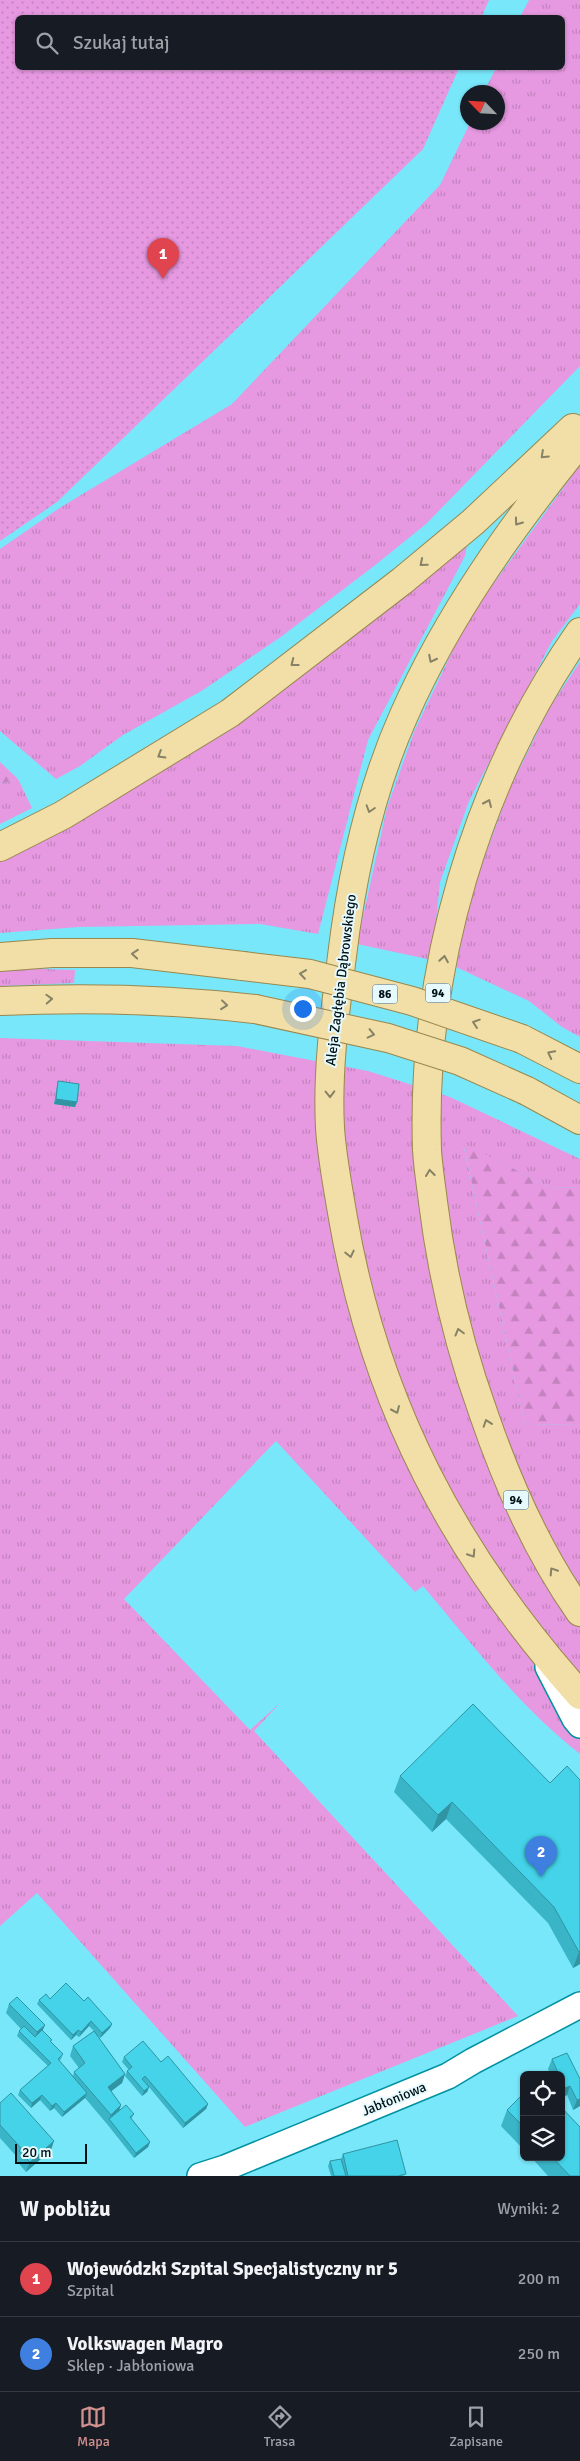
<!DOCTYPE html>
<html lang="pl">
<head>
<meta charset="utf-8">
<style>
  :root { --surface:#171b24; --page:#242831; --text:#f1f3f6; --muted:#9ea1a6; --line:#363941; --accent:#d2918f }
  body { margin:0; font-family:Signika,sans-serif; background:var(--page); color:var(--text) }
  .controls { position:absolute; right:15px; bottom:15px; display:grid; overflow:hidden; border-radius:8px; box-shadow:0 1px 4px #0004 }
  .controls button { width:45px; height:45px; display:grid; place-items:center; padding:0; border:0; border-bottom:1px solid var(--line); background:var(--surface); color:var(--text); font:25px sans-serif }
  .compass { position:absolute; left:460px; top:85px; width:45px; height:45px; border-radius:50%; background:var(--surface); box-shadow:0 1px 4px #0004; rotate:295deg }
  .scale { position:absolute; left:15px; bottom:12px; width:72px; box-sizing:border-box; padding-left:5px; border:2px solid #001115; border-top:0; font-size:14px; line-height:18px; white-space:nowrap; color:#001115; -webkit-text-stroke:4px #e6fafd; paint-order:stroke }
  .you { position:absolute; left:302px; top:1008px; width:18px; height:18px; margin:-12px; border:4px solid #fff; border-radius:50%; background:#1a73e8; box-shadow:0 0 0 8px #1a73e833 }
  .badge { display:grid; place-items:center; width:32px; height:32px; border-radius:50%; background:var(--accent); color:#fff; font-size:16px; font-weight:700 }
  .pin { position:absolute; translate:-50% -41px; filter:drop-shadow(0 1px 2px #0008) }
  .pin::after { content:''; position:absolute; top:26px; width:18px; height:15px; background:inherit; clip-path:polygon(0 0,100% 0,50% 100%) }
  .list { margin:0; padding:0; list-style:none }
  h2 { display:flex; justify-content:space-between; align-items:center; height:65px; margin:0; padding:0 20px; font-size:21px }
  h2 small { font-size:16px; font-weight:400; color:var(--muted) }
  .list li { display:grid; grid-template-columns:32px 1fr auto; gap:15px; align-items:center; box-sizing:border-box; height:75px; padding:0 20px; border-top:1px solid var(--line) }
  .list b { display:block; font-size:19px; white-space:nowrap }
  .list p { margin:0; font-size:16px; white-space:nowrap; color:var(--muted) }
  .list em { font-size:16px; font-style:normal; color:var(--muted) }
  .icon { flex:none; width:28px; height:28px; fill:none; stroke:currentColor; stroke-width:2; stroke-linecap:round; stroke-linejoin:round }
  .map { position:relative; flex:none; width:580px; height:2176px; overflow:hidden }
  .search { position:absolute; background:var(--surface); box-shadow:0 1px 4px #0004; left:15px; right:15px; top:15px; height:55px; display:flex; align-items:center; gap:12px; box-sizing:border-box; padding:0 18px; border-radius:8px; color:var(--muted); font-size:19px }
  .sheet { height:215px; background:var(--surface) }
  nav { display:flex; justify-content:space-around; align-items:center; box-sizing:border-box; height:70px; border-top:1px solid var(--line); background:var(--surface); font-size:14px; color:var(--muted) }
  nav a { display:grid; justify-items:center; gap:2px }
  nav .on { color:var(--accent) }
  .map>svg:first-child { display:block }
  .grass { fill:url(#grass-tufts) }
  .forest { fill:url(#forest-firs) }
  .park { fill:url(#park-dots) }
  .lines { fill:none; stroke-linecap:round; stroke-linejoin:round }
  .minor-casing { stroke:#0091a3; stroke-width:28 }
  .primary-casing { stroke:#98884e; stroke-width:30 }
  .minor { stroke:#fff; stroke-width:25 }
  .primary { stroke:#f2dea7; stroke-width:28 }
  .primary-bridge-casing { stroke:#98884e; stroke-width:30; stroke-linecap:butt }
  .primary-bridge { stroke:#f2dea7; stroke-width:28 }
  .wall { fill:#3ab5c8 }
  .shaded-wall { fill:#3094a2 }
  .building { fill:#44d3e8; stroke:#3094a2 }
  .oneway { stroke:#858265 }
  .labels { text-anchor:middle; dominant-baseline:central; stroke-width:4; stroke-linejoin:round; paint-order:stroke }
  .shield { fill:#e6fafd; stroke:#45575b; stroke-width:1 }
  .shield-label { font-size:12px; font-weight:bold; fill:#001115 }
  .street-label { font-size:14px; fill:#001115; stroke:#e6fafd }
</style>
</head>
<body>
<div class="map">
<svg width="580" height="2176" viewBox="0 0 580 2176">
  <defs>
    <pattern id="grass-tufts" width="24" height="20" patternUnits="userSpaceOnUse" patternTransform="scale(1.25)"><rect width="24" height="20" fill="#e698e0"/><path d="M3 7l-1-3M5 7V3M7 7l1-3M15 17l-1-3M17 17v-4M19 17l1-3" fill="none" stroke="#c482bf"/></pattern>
    <pattern id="forest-firs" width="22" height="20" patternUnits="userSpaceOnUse" patternTransform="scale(1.25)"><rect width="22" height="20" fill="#e698e0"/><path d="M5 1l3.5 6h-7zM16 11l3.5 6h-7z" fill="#c482bf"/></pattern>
    <pattern id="park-dots" width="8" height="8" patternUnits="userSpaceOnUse" patternTransform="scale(1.25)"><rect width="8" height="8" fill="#e698e0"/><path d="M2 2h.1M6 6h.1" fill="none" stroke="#c482bf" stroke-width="1.8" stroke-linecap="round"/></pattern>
  </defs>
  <rect width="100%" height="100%" fill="#79e7fa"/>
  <!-- grass -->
  <path class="grass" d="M 529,0 L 580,0 L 580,366 L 426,524 L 374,566 L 282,636 L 203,690 L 123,735 L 80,766 L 56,779 L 0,731 L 0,549 L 61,507 L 232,404 L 440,185 L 470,123 L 498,122 L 498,92 L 484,92 L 496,68 L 562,68 L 562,18 L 520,17 Z
    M 580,465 L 580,604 L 552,641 L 469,801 L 440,882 L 432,960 L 357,944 L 387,808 L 414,732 L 436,686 L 467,620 Z
    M 466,543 L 467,545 L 465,556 L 368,740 L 318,934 L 260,924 L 79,927 L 0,933 L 0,855 Z
    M 580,662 L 580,1037 L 562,1027 L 529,1001 L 456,967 L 471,894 L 509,790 L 550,707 Z
    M 18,779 L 32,808 L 0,824 L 0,784 Z
    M 9,968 L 75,970 L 74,983 L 0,986 L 0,969 Z
    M 0,1038 L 237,1046 L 368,1071 L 450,1097 L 580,1159 L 580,1188 L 549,1187 L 463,1144 L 525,1425 L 580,1424 L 580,1754 C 520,1707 472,1644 423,1586 L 415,1592 L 276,1441 L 124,1599 L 250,1730 L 280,1703 L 254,1731 L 518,2016 L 245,2127 L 37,1893 L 0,1926 Z"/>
  <!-- forest -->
  <path class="forest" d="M 0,762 L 18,779 L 0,784 Z
    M 463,1143 L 549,1187 L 580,1188 L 580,1424 L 525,1425 Z"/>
  <!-- park -->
  <path class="park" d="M 0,0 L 489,0 L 481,18 L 18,18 L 18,68 L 459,68 L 423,149 L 57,502 L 0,541 Z"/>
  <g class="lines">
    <!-- minor casing -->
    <g class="minor-casing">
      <path id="minor" d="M 548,1667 L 575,1719 L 580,1725
        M 200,2176 L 225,2168 L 448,2076 L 473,2061 L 580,2005"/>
    </g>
    <!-- primary casing -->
    <g class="primary-casing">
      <path id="primary" d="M 580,442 C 512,526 448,615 404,715 C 370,791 352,873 342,956 C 335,1013 327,1070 330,1128 C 332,1158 338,1188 343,1218 C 375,1404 455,1555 580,1695
        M 580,632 C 476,781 421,969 427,1150 C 428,1167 431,1185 433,1202 C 442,1275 459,1346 484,1415 C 508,1485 537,1551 580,1612
        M 0,847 L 63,815 L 230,713 L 402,581 L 473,522 L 573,428
        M 0,957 L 52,953 L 132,953 L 243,966
        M 0,1001 C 87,997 169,999 255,1009
        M 522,1039 L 580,1069
        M 527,1091 L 580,1120"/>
    </g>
    <!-- minor -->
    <use href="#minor" class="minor"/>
    <!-- primary -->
    <use href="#primary" class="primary"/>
    <!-- primary-bridge casing -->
    <g class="primary-bridge-casing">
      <path id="primary-bridge" d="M 243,966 L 310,974 L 412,1001 L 522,1039
        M 255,1009 L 388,1038 L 460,1061 L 527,1091"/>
    </g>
    <!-- primary-bridge -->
    <use href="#primary-bridge" class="primary-bridge"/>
  </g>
  <!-- wall -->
  <path class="wall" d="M 58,1081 L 77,1102 L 75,1107 L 54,1104 L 57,1086 Z
    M 400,1776 L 550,1783 L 580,1780 L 580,1964 L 573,1968 L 548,1923 L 446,1819 L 432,1832 L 394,1792 Z
    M 50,1999 L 84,2001 L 112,2024 L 110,2028 L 100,2038 L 95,2033 L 125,2074 L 122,2083 L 111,2091 L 121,2105 L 119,2111 L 134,2114 L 131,2119 L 150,2142 L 148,2147 L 134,2158 L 107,2124 L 85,2098 L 62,2117 L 54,2108 L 50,2111 L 40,2100 L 31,2108 L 18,2095 L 20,2090 L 48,2066 L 17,2036 L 19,2031 L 21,2029 L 6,2013 L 9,2004 L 45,2025 L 42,2031 L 51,2042 L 63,2054 L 61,2059 L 59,2061 L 73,2076 L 74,2072 L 79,2068 L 70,2056 L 73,2046 L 94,2031 L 89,2026 L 79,2037 L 76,2035 L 71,2040 L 37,2004 L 39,2000 Z
    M 567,2053 L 580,2106 L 573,2110 L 567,2095 L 562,2097 L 561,2096 L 561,2075 L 551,2075 L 548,2069 L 552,2059 Z
    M 124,2057 L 161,2062 L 208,2104 L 206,2109 L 183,2128 L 149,2087 L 147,2092 L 142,2096 L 125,2076 L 127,2071 L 129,2070 L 122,2062 Z
    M 524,2093 L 524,2150 L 501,2126 L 507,2110 Z
    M 0,2103 L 51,2150 L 26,2172 L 16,2160 L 17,2157 L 0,2138 Z
    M 343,2154 L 405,2176 L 331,2176 L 328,2166 L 330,2161 L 341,2159 Z
    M 531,2157 L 561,2157 L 580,2176 L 548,2176 Z"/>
  <!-- shaded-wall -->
  <path class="shaded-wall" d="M 56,1099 L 77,1102 L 75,1107 L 54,1104 Z
    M 452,1802 L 446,1819 L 432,1832 L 438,1815 Z
    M 580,1951 L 580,1964 L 573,1968 L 579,1952 Z
    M 91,2021 L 89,2026 L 79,2037 L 81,2032 Z
    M 112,2024 L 110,2028 L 100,2038 L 102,2033 Z
    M 45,2025 L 41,2034 L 34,2042 L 37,2032 Z
    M 78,2030 L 76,2035 L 71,2040 L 73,2035 Z
    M 125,2074 L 122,2083 L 105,2096 L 108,2087 Z
    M 570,2086 L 567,2095 L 562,2097 L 565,2088 Z
    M 149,2087 L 147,2092 L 142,2096 L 144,2091 Z
    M 87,2093 L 85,2098 L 62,2117 L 64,2112 Z
    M 42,2095 L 40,2100 L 31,2108 L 32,2103 Z
    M 580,2099 L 580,2106 L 573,2110 L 577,2100 Z
    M 56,2103 L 54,2108 L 50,2111 L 52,2106 Z
    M 208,2104 L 206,2109 L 183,2128 L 185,2123 Z
    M 121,2105 L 118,2114 L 109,2119 L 111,2115 Z
    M 54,2141 L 51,2150 L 26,2172 L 30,2162 Z
    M 150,2142 L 148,2147 L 134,2158 L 136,2153 Z"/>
  <!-- building -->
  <path class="building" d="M 58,1081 L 79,1084 L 77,1102 L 56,1099 Z
    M 473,1704 L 550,1783 L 567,1766 L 580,1780 L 580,1951 L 579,1952 L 554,1907 L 452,1802 L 438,1815 L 400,1776 Z
    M 66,1983 L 84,2001 L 88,1997 L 112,2024 L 102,2033 L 91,2021 L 81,2032 L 78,2030 L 73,2035 L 39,2000 L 46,1994 L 50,1999 Z
    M 17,1997 L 45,2025 L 37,2032 L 9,2004 Z
    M 24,2026 L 35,2037 L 42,2030 L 52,2040 L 50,2041 L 63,2054 L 58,2059 L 87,2093 L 64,2112 L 56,2103 L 52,2106 L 42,2095 L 32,2103 L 20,2090 L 51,2063 L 19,2031 Z
    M 94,2031 L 125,2074 L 108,2087 L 121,2105 L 111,2115 L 74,2072 L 85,2063 L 73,2046 Z
    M 143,2041 L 161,2062 L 168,2056 L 208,2104 L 185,2123 L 145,2076 L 142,2079 L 149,2087 L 144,2091 L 127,2071 L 132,2067 L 124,2057 Z
    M 567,2053 L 580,2079 L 580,2099 L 577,2100 L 570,2086 L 565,2088 L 561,2079 L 561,2075 L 559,2075 L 552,2059 Z
    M 11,2093 L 54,2141 L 30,2162 L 19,2151 L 21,2148 L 0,2125 L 0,2103 Z
    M 524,2093 L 524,2127 L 507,2110 Z
    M 126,2105 L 134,2114 L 130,2117 L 150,2142 L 136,2153 L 109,2119 Z
    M 561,2107 L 580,2127 L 580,2176 L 570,2176 L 552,2157 L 561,2157 Z
    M 397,2140 L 406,2174 L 398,2176 L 348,2176 L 343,2154 Z
    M 341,2159 L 346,2176 L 334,2176 L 330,2161 Z"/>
  <!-- one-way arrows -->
  <defs><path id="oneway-chevron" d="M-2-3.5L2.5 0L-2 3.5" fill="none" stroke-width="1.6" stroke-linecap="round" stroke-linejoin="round" transform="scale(1.25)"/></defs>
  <g class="oneway">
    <use href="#oneway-chevron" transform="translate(544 455) rotate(137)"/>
    <use href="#oneway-chevron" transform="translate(518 522) rotate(126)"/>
    <use href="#oneway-chevron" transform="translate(423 563) rotate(140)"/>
    <use href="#oneway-chevron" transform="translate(432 659) rotate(117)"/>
    <use href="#oneway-chevron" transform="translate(294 663) rotate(142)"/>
    <use href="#oneway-chevron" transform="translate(161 755) rotate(149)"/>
    <use href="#oneway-chevron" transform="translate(488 803) rotate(-66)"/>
    <use href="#oneway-chevron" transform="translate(370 809) rotate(108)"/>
    <use href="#oneway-chevron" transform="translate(135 954) rotate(-176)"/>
    <use href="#oneway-chevron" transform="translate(444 959) rotate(-81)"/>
    <use href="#oneway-chevron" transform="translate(303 974) rotate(-172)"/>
    <use href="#oneway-chevron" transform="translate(49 999) rotate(-3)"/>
    <use href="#oneway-chevron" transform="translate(224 1005) rotate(6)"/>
    <use href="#oneway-chevron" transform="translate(476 1023) rotate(-161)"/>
    <use href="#oneway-chevron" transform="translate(371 1034) rotate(13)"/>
    <use href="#oneway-chevron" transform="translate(551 1054) rotate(-153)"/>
    <use href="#oneway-chevron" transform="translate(330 1094) rotate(89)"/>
    <use href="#oneway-chevron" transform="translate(430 1173) rotate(-97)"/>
    <use href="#oneway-chevron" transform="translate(350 1254) rotate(77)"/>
    <use href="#oneway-chevron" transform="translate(459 1332) rotate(-105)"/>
    <use href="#oneway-chevron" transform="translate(396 1410) rotate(66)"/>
    <use href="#oneway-chevron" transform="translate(487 1423) rotate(-109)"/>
    <use href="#oneway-chevron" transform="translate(472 1554) rotate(57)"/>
    <use href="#oneway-chevron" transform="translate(553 1571) rotate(-123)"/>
  </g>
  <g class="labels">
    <!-- shield labels -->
    <g class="shield">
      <rect x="425.5" y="983.5" width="25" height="19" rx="4"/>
      <rect x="372.5" y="984.5" width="25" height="19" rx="4"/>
      <rect x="503.5" y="1490.5" width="25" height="19" rx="4"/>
    </g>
    <g class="shield-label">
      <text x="438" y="993">94</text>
      <text x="385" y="994">86</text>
      <text x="516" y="1500">94</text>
    </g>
    <!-- street labels -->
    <g class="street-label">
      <text transform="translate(341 980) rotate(-83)">Aleja Zagłębia Dąbrowskiego</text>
      <text transform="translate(394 2099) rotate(-22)">Jabłoniowa</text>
    </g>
  </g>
</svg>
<div class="controls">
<button><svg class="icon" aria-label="locate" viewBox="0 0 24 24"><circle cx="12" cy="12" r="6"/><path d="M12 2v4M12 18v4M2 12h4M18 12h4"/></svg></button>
<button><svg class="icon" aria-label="layers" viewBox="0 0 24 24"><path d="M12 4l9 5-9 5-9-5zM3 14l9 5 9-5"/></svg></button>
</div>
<svg class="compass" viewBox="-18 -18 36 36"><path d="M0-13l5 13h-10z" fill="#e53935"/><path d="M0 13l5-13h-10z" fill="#9ea1a6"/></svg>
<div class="scale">20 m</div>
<div class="you"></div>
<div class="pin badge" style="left:163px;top:279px;background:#e0444e">1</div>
<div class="pin badge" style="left:541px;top:1877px;background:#3f7fe0">2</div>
<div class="search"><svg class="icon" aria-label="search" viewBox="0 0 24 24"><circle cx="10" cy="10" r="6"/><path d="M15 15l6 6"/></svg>Szukaj tutaj</div>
</div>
<section class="sheet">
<h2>W pobliżu<small>Wyniki: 2</small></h2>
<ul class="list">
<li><span class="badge" style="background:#e0444e">1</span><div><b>Wojewódzki Szpital Specjalistyczny nr 5</b><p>Szpital</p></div><em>200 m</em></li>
<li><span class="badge" style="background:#3f7fe0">2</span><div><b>Volkswagen Magro</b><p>Sklep · Jabłoniowa</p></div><em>250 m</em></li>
</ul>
</section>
<nav>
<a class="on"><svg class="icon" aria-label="map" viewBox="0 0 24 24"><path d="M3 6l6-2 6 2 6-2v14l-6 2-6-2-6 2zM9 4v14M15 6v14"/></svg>Mapa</a>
<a><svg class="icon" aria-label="directions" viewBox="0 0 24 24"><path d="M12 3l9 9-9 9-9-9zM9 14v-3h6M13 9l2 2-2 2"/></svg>Trasa</a>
<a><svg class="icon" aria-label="saved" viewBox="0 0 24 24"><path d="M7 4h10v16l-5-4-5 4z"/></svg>Zapisane</a>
</nav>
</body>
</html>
